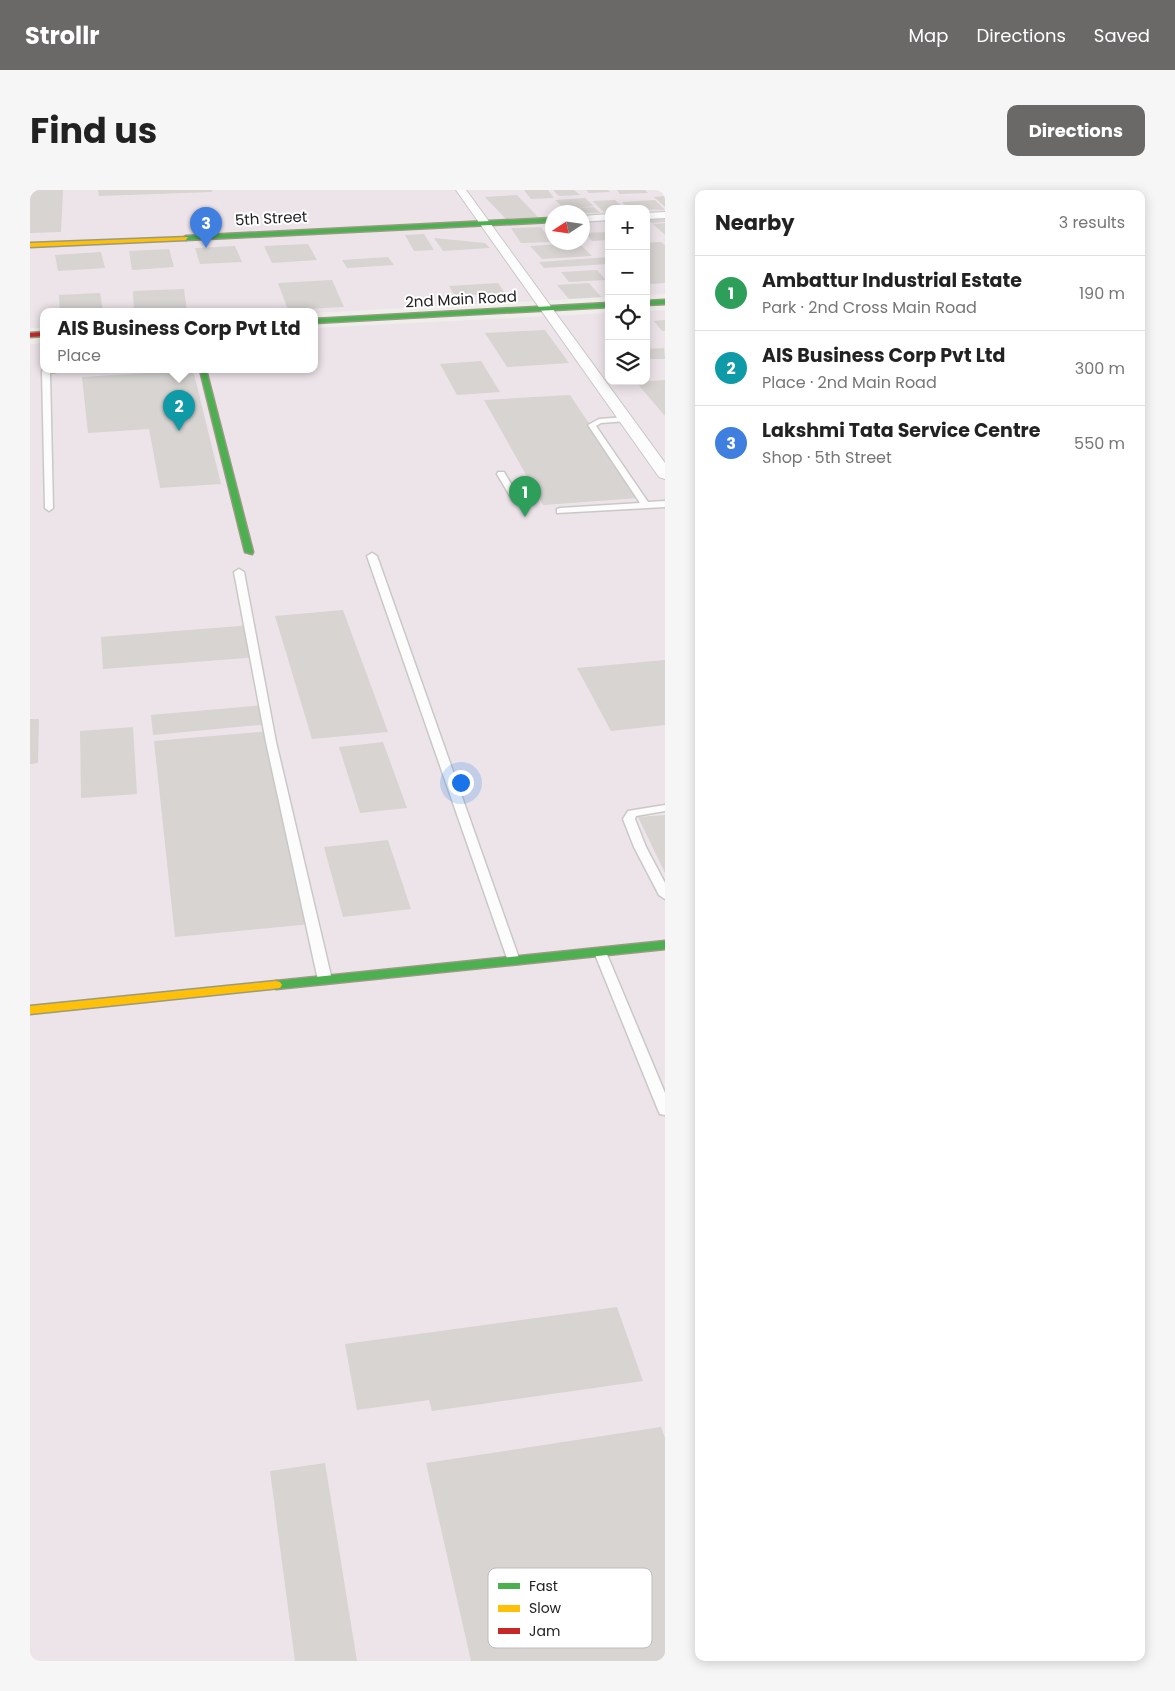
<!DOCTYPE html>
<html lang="en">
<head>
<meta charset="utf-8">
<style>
  :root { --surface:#fff; --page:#f6f6f6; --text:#222; --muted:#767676; --line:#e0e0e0; --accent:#6a6968 }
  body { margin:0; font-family:Poppins,sans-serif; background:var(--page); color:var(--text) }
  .controls { position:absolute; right:15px; top:15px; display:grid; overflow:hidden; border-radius:10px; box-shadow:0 2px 12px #0003 }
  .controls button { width:45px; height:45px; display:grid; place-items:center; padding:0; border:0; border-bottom:1px solid var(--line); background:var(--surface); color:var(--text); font:25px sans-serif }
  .compass { position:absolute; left:515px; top:15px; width:45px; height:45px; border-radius:50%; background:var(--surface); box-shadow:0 2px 12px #0003; rotate:258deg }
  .you { position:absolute; left:430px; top:592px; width:18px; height:18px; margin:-12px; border:4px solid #fff; border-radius:50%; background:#1a73e8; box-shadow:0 0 0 8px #1a73e833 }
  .badge { display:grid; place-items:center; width:32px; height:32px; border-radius:50%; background:var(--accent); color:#fff; font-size:16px; font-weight:700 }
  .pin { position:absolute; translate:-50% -41px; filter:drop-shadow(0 1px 2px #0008) }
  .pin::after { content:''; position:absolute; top:26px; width:18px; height:15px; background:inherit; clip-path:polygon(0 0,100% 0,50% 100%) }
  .popup { position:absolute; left:10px; top:118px; width:278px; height:65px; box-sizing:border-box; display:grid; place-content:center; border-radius:10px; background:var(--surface); filter:drop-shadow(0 1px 4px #0005); font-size:16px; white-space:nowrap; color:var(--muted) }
  .popup b { font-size:19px; color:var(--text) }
  .popup::after { content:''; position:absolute; left:50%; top:100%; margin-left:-10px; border:10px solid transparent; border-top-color:var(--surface) }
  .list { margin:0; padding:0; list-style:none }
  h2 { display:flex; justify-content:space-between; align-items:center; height:65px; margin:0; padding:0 20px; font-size:21px }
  h2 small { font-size:16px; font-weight:400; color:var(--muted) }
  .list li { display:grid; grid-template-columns:32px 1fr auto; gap:15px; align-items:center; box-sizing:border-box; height:75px; padding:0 20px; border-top:1px solid var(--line) }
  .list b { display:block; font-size:19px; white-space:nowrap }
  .list p { margin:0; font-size:16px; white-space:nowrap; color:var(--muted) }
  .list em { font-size:16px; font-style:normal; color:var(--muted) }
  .icon { flex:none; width:28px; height:28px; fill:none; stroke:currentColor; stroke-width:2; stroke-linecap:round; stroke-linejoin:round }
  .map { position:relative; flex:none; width:635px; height:1471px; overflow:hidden; border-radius:10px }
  header { display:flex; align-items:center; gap:30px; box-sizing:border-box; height:70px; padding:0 25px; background:var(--accent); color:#fff }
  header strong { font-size:24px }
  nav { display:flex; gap:28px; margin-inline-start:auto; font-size:18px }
  .intro { display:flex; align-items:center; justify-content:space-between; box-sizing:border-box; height:120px; padding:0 30px }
  h1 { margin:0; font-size:35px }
  .button { padding:12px 22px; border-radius:10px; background:var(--accent); color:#fff; font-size:18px; font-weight:700 }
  main { display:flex; gap:30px; padding:0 30px }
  aside { flex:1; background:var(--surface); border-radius:10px; box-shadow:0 2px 12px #0003 }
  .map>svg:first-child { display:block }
  .industrial { fill:#ede4e9; fill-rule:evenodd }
  .building { fill:#d7d4d2 }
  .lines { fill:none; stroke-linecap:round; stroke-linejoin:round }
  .lane-casing { stroke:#c9c8c7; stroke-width:3 }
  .street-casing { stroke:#c9c8c7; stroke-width:2 }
  .fast-casing { stroke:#999a82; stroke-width:3 }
  .slow-casing { stroke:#999a82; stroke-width:3 }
  .jam-casing { stroke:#999a82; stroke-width:3 }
  .lane { fill:#fdfcfc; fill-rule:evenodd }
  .street { fill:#fdfcfc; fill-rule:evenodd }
  .fast { fill:#4caf50; fill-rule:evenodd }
  .slow { fill:#ffc107; fill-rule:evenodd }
  .jam { fill:#c62828; fill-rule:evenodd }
  .labels { text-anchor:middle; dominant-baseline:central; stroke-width:4; stroke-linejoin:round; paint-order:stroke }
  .far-street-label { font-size:15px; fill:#222; stroke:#fff }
  .key { fill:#fff; stroke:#bdbdbd; stroke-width:1 }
  .key-label { font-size:14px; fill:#222 }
</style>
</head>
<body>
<header>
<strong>Strollr</strong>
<nav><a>Map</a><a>Directions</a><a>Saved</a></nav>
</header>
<div class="intro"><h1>Find us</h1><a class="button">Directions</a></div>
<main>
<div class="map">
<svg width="635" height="1471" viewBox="0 0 635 1471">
  <rect width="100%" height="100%" fill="#f0eeeb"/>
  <!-- industrial -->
  <path class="industrial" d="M 0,0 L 635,0 L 635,104 L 616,105 L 616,19 L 579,19 L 579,107 L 284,123 L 14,122 L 14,138 L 0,138 ZM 522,22 L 552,22 L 552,52 L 522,52 Z
    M 635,120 L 635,1471 L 0,1471 L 0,154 L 14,153 L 14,180 L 284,180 L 284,138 L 579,123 L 579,191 L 616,191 L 616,121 Z"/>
  <!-- building -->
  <path class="building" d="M 0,0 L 33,0 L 31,42 L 0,43 Z
    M 68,0 L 182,0 L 182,2 L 69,6 Z
    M 494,0 L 518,0 L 524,8 L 501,9 Z
    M 523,0 L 544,0 L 550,5 L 529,6 Z
    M 556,0 L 578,0 L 580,2 L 559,3 Z
    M 587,0 L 615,0 L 618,3 L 590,4 Z
    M 487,5 L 508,27 L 476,29 L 455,7 Z
    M 635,6 L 635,17 L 624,7 Z
    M 555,8 L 564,16 L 548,18 L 564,17 L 570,23 L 538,22 L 525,10 Z
    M 585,10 L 595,19 L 579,19 L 579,24 L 576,24 L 562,11 Z
    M 625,10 L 635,20 L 599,19 L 592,12 Z
    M 635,27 L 635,32 L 621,33 L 616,28 Z
    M 635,33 L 635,45 L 623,34 Z
    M 511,37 L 522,52 L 491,53 L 481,38 Z
    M 579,42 L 579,50 L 562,51 L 555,43 Z
    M 394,44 L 404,60 L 384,61 L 375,45 Z
    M 404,48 L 455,53 L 460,58 L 413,61 Z
    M 631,52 L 635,55 L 635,93 L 621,94 L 616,89 L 616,78 L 619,78 L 616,75 L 616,53 Z
    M 549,53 L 562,66 L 512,69 L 500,56 Z
    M 278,54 L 287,70 L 242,73 L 234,56 Z
    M 205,56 L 212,72 L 170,74 L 165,58 Z
    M 139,59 L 144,77 L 102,80 L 99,61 Z
    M 71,62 L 75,78 L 28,81 L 25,65 Z
    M 358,67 L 364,75 L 317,78 L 312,70 Z
    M 579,67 L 579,74 L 514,78 L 509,72 Z
    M 567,80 L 576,90 L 539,92 L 531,82 Z
    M 302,90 L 314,117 L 258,120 L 248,93 Z
    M 468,93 L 475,103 L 425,106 L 419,96 Z
    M 559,93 L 571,107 L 539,109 L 527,95 Z
    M 154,99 L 157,122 L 104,122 L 103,101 Z
    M 70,103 L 73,122 L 30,122 L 29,105 Z
    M 635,130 L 635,141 L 632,141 L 624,131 Z
    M 515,140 L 539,173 L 477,177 L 455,143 Z
    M 634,158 L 635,169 L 618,169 L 616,167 L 616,159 Z
    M 451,171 L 470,202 L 427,205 L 410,174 Z
    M 163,180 L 191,294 L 130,298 L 119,239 L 58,243 L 52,187 Z
    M 635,190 L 635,226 L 606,192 Z
    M 540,205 L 609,308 L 513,315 L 454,210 Z
    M 313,420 L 358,542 L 282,549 L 245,426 Z
    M 222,435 L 229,467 L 73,479 L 71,447 Z
    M 635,470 L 635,535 L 581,541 L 547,478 Z
    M 234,515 L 239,534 L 123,545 L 121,525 Z
    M 0,529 L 9,529 L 8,573 L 0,574 Z
    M 103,537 L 107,604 L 51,608 L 50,541 Z
    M 240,541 L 281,734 L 145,747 L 124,551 Z
    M 353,552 L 377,618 L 330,623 L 309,557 Z
    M 635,625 L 635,683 L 608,627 Z
    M 358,650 L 381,719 L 313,727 L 294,657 Z
    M 587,1117 L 613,1191 L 402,1221 L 399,1210 L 327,1220 L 315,1154 Z
    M 631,1237 L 635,1248 L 635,1471 L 441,1471 L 396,1273 Z
    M 295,1273 L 327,1471 L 265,1471 L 240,1281 Z"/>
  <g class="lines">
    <!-- lane casing -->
    <g class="lane-casing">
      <path id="lane" d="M 14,179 L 36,180 L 20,183 L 23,318 L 19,321 L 15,318 L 12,181 Z
        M 595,227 L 598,227 L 598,231 L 571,233 L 566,236 L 618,312 L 635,311 L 635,317 L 527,323 L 527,319 L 530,318 L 610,313 L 558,235 L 569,229 Z
        M 468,282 L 474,282 L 490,309 L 489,311 L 483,311 L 467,284 Z
        M 342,363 L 347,366 L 490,771 L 489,774 L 479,774 L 478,771 L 337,366 Z
        M 209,379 L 214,382 L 246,552 L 302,790 L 295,794 L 288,790 L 236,552 L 204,382 Z
        M 635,615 L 635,621 L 606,626 L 605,629 L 616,657 L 635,693 L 635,709 L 629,705 L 604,657 L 593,629 L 598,621 Z
        M 570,758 L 576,762 L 635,903 L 635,925 L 630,924 L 628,920 L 564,762 Z"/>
    </g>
    <!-- street casing -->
    <g class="street-casing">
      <path id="street" d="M 426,0 L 436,0 L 635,273 L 635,289 L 629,287 Z
        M 635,22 L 635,28 L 616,29 L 616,23 Z
        M 579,24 L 579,30 L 552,32 L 552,26 Z"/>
    </g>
    <!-- fast casing -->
    <g class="fast-casing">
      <path id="fast" d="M 522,28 L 522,32 L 156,50 L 153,48 L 156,46 Z
        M 635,110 L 635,114 L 616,115 L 616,111 Z
        M 579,113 L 579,117 L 284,133 L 284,129 Z
        M 170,180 L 176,180 L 223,362 L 222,364 L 215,362 Z
        M 635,751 L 635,759 L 246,799 L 240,795 L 246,791 Z"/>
    </g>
    <!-- slow casing -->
    <g class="slow-casing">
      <path id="slow" d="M 158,47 L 156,50 L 0,57 L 0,53 Z
        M 246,791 L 250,792 L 252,795 L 250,798 L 0,824 L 0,816 Z"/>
    </g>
    <!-- jam casing -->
    <g class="jam-casing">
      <path id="jam" d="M 14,142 L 14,146 L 0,147 L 0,143 Z"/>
    </g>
    <!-- lane -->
    <use href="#lane" class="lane"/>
    <!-- street -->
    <use href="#street" class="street"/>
    <!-- fast -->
    <use href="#fast" class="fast"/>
    <!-- slow -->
    <use href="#slow" class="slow"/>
    <!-- jam -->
    <use href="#jam" class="jam"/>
  </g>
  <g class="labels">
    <!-- far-street labels -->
    <g class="far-street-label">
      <text transform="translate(241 28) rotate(-3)">5th Street</text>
      <text transform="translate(431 109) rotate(-3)">2nd Main Road</text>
    </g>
  </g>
  <!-- legend -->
  <rect x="458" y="1378" width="164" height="80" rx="8" class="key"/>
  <rect x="468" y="1393" width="22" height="6" fill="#4caf50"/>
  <rect x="468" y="1415" width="22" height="7" fill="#ffc107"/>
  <rect x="468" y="1438" width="22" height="6" fill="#c62828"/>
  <g class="key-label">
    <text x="499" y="1401">Fast</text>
    <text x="499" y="1423">Slow</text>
    <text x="499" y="1446">Jam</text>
  </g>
</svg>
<div class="controls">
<button>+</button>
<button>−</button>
<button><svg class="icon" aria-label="locate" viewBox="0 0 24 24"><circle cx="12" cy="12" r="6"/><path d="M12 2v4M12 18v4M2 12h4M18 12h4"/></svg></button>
<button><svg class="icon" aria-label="layers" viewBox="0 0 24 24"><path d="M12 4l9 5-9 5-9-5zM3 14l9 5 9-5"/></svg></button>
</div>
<svg class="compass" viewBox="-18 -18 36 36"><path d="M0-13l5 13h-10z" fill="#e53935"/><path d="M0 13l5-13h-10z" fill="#767676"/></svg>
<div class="you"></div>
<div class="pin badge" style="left:495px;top:327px;background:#2e9e5b">1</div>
<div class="pin badge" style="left:149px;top:241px;background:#0f9aa8">2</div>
<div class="popup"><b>AIS Business Corp Pvt Ltd</b>Place</div>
<div class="pin badge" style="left:176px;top:58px;background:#3f7fe0">3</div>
</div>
<aside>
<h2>Nearby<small>3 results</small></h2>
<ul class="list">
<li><span class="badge" style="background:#2e9e5b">1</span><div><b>Ambattur Industrial Estate</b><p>Park · 2nd Cross Main Road</p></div><em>190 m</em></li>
<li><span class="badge" style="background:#0f9aa8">2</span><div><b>AIS Business Corp Pvt Ltd</b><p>Place · 2nd Main Road</p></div><em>300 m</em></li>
<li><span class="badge" style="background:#3f7fe0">3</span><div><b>Lakshmi Tata Service Centre</b><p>Shop · 5th Street</p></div><em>550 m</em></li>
</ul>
</aside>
</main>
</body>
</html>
